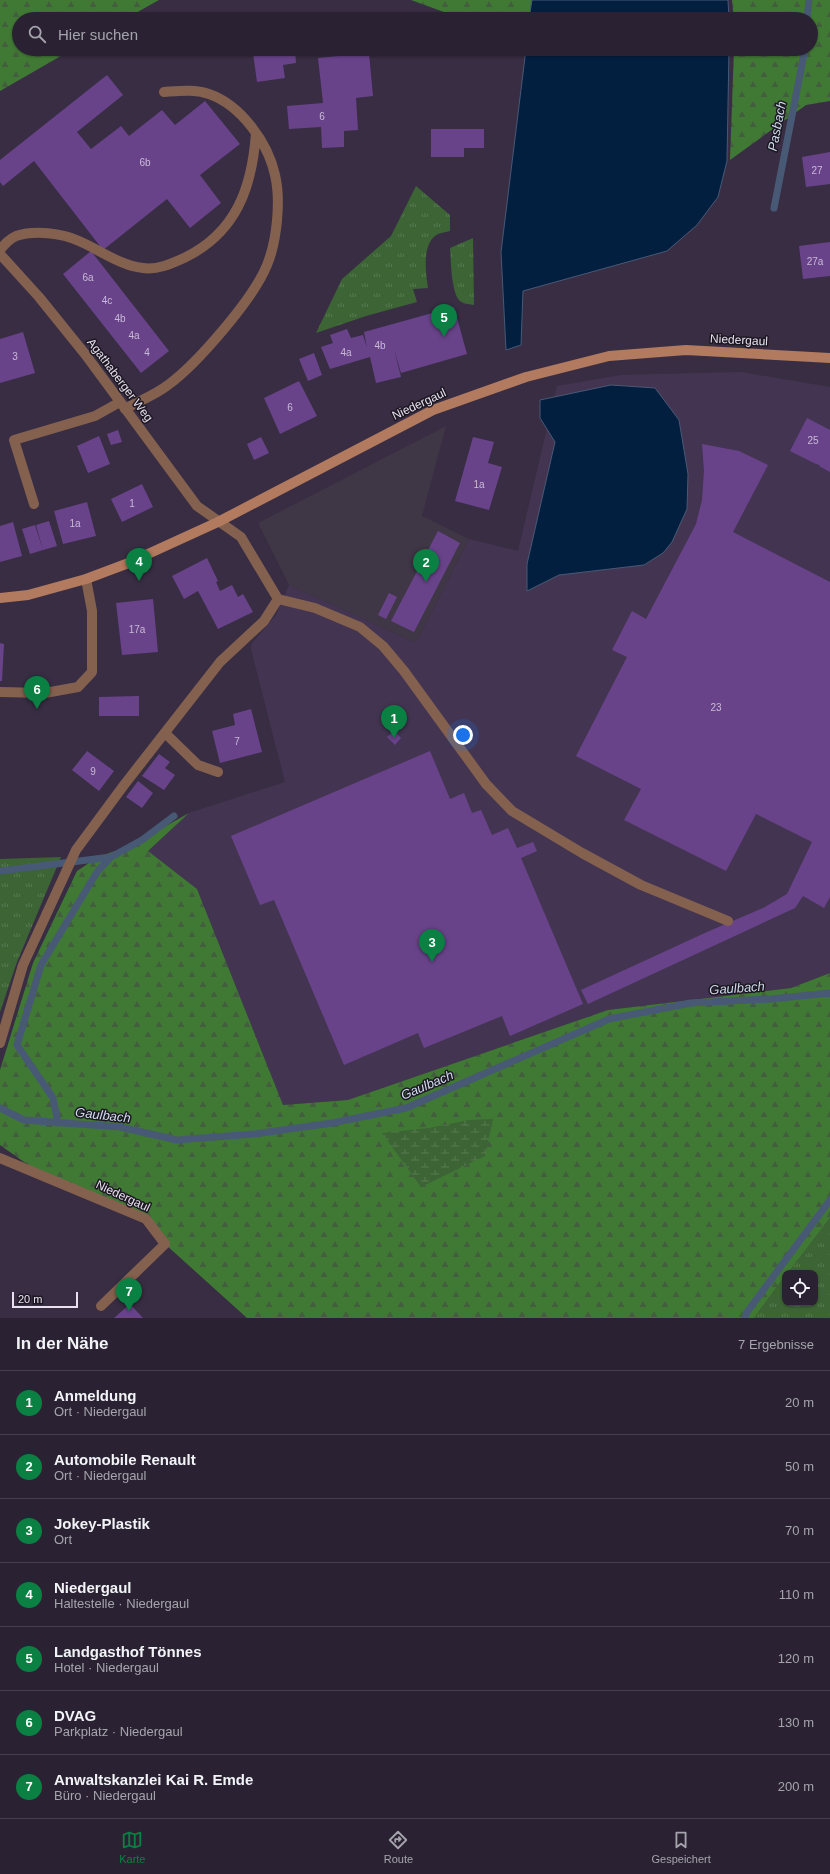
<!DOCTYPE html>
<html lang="de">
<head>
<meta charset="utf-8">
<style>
  :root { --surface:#2a2232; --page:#362f3e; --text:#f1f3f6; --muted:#a5a4ac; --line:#463f4d; --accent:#0b8043 }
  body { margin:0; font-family:Helvetica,sans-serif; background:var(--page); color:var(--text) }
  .controls { position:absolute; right:12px; bottom:12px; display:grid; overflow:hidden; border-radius:8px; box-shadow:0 1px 3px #0004 }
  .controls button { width:36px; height:36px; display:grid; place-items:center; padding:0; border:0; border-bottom:1px solid var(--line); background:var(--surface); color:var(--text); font:20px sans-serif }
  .scale { position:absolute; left:12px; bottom:10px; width:66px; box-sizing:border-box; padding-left:4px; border:2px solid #e8e1f0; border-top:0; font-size:11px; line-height:14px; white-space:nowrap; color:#e8e1f0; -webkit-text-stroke:3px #1c1721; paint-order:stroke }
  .you { position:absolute; left:463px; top:735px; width:14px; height:14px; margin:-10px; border:3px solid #fff; border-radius:50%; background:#1a73e8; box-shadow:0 0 0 6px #1a73e833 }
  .badge { display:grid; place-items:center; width:26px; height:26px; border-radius:50%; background:var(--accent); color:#fff; font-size:13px; font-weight:700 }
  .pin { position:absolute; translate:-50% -33px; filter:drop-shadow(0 1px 2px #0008) }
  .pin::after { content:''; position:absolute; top:21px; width:14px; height:12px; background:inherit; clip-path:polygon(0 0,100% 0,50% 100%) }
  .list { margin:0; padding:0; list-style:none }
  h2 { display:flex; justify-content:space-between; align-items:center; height:52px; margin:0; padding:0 16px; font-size:17px }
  h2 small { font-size:13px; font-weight:400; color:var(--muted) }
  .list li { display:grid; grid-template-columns:26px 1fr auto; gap:12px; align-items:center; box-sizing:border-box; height:64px; padding:0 16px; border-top:1px solid var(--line) }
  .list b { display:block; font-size:15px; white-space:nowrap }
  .list p { margin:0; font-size:13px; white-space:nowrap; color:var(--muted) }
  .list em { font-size:13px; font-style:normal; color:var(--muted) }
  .icon { flex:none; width:22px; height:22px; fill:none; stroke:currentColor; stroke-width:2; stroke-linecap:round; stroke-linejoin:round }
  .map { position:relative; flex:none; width:830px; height:1318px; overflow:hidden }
  .search { position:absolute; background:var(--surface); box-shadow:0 1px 3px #0004; left:12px; right:12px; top:12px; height:44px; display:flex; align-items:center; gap:10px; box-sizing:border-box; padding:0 14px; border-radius:22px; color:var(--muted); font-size:15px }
  .sheet { height:500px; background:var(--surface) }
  nav { display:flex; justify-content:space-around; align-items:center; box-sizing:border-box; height:56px; border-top:1px solid var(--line); background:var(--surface); font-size:11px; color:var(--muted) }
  nav a { display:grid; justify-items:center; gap:2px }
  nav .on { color:var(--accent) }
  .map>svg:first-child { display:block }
  .commercial { fill:#3f3646 }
  .built { fill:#433551 }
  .grass { fill:url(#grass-tufts) }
  .forest { fill:url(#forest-firs) }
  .wetland { fill:url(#wetland-marsh) }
  .water { fill:#031f40; stroke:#485975 }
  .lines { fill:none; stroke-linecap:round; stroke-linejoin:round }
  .stream { stroke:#485975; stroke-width:7 }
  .building { fill:#69438a }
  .lane { stroke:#84614f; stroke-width:10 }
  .street { stroke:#84614f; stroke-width:10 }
  .secondary { stroke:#b27a5e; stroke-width:10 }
  .labels { text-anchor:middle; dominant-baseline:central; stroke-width:3; stroke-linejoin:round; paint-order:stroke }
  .number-label { font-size:10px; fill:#c8bad6 }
  .street-label { font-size:12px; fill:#e8e1f0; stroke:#1c1721 }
  .water-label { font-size:13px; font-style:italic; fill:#ceddef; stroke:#1c1721 }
</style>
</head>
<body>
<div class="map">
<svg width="830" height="1318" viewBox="0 0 830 1318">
  <defs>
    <pattern id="grass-tufts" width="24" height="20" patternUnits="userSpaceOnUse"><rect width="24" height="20" fill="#3c6434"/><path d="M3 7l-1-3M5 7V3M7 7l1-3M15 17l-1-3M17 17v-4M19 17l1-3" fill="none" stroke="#587a52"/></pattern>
    <pattern id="forest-firs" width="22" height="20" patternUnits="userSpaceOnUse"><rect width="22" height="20" fill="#407934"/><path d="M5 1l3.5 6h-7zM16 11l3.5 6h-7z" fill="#435e3e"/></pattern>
    <pattern id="wetland-marsh" width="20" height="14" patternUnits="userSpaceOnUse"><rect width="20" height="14" fill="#3c6434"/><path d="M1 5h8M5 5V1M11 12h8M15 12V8" fill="none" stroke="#587a52"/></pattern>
  </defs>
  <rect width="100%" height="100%" fill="#382d43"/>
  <!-- commercial -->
  <path class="commercial" d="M 446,426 L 422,516 L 469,539 L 416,643 L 289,585 L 258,523 Z"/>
  <!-- built -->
  <path class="built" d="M 741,372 L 830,387 L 830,973 L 791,988 L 608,1010 L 348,1100 L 283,1105 L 197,889 L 148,851 L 189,813 L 285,782 L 251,649 L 252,643 L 276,615 L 289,585 L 416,643 L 469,539 L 518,551 L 557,386 L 621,375 Z"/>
  <!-- grass -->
  <path class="grass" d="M 416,186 L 450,215 L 450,231 C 446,232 441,233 438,234 C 421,243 426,273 428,288 L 413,289 L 417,302 L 366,316 L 316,333 L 342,279 L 391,236 Z
    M 473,238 L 474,305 C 469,304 462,304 459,300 C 451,290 451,260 450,248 Z
    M 61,857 L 17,962 L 0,1012 L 0,859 Z
    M 830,1218 L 830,1318 L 754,1318 L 785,1276 L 785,1303 L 815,1303 L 815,1273 L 788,1273 Z"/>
  <!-- forest -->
  <path class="forest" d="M 0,0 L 159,0 L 125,19 L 19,19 L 19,49 L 73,49 L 0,91 Z
    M 411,0 L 532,0 L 529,19 L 463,19 Z
    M 732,0 L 830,0 L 830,101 L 806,105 L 730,160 L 734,49 L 811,49 L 811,19 L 734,19 Z
    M 189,813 L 148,851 L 197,889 L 283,1105 L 348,1100 L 608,1010 L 791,988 L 830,973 L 830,1218 L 788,1273 L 785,1273 L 785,1276 L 754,1318 L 247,1318 L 165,1244 L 146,1219 L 41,1174 L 0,1145 L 0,1070 L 33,963 L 77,871 L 98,857 L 132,845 Z"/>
  <!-- wetland -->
  <path class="wetland" d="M 493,1119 L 485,1156 L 421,1187 L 382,1133 L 429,1128 L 469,1120 Z"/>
  <!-- water -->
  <path class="water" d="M 532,0 L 728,0 L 729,19 L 529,19 Z
    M 526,49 L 729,49 L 727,161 L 718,197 L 697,225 L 667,251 L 523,291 L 521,345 L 506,350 L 501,252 Z
    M 611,385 L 655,388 L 679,420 L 688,474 L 687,509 L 672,542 L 663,553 L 644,565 L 559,575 L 527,591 L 527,564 L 555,442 L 540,418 L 540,400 Z"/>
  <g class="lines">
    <!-- stream -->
    <path class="stream" d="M 807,19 L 809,0
      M 774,208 L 805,49
      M 0,871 L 111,857
      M 0,1108 L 24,1120 L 120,1127 L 177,1140 L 254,1134 L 332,1123 L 406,1108 L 609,1019 L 691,1003 L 771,999 L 830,993
      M 58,1123 L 53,1098 L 17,1045 L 41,965 L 97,872 L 111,857 L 142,840 L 174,816
      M 745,1318 L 747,1312 L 830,1200"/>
  </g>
  <!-- building -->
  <path class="building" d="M 284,49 L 295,49 L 296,63 L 283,65 L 285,78 L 257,82 L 253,53 Z
    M 369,53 L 373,96 L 356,98 L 358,130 L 344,131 L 344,147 L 322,148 L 321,127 L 289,129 L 287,106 L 323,103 L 318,58 Z
    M 107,75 L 123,95 L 77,132 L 91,149 L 121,126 L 129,136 L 162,110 L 175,125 L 205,101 L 240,144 L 200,175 L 221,203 L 190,228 L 167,199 L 103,250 L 34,161 L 3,186 L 0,182 L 0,160 Z
    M 431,129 L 484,129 L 484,148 L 464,148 L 464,157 L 431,157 Z
    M 830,152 L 830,184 L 806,187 L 802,157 Z
    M 830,242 L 830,276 L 803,279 L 799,246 Z
    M 91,251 L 169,351 L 141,373 L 63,274 Z
    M 454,307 L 467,354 L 401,373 L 394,349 L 401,377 L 376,383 L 370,357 L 330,369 L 321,347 L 333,343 L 330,335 L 347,329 L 351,338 L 363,335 L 367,348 L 364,332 Z
    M 23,332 L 35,373 L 0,383 L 0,339 Z
    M 314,353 L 322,375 L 308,381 L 299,359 Z
    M 299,381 L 317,416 L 280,434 L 264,398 Z
    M 807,418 L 830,430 L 830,472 L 819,466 L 820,465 L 816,464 L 790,451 Z
    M 118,430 L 122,442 L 111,445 L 107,434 Z
    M 99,436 L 110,464 L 88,473 L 77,446 Z
    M 261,437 L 269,453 L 254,460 L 247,444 Z
    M 473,437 L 494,442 L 488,463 L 502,467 L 489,510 L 455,501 Z
    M 702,444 L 739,451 L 768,465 L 733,532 L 830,582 L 830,897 L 824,908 L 803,896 L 795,908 L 588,1004 L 581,990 L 707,932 L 763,908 L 787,894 L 812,842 L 756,814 L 726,871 L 624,820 L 641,789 L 576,756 L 627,657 L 612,650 L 632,611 L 646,619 L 696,524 L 702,500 L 704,471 Z
    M 142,484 L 153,507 L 122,522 L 111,499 Z
    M 87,502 L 96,536 L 63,544 L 54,511 Z
    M 49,521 L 57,546 L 43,550 L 36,525 Z
    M 13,522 L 22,556 L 0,562 L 0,526 Z
    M 35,525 L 43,550 L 30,554 L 22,529 Z
    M 438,531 L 460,543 L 414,632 L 391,621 Z
    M 207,558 L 218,581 L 216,582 L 220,591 L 232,585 L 238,597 L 243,594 L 253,612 L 218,629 L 198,591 L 184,599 L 172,576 Z
    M 389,593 L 397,597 L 386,619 L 378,615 Z
    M 153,599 L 158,652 L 122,655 L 116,603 Z
    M 0,643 L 4,644 L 2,681 L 0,681 Z
    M 139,696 L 139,716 L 99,716 L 99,697 Z
    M 251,709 L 262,752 L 220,763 L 212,731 L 235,725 L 233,714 Z
    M 394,731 L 401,738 L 395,745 L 387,737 Z
    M 87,751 L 114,771 L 99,791 L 72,770 Z
    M 430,751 L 450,799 L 464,793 L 472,813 L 481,810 L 492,835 L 508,828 L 517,848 L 533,842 L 537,851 L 521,858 L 583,1004 L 510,1036 L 502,1016 L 424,1048 L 418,1033 L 344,1065 L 274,900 L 260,905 L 231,836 Z
    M 159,754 L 170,762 L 165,768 L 175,775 L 164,790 L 142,776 Z
    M 138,781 L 153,793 L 142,808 L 126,797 Z
    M 130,1304 L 143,1318 L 114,1318 Z"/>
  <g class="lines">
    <!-- lane -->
    <path class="lane" d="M 0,250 C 5,244 9,239 16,236 C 34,230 62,233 79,241 C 100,250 119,265 143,268 C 157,270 171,264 184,258 C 236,233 252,188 256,133
      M 125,409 C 139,401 155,395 168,385 C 197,364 254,298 267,265 C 277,241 281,200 275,175 C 268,143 241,105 209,94 C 194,89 179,91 164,92
      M 34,504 L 14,440 L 95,416 L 120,402
      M 278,599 L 315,608 L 360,627 L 383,646 L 404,671 L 486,784 L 512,811 L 582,853 L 641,885 L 728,921
      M 0,692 L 45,693 L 78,687 L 92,672 L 92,611 L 86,579"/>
    <!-- street -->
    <path class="street" d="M 0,254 L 39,297 L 85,354 L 197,506 L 241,537 L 278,599 L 264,621 L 220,662 L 124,785 L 76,850 L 23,965 L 0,1043
      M 165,733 L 198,765 L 218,772
      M 0,1158 L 146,1219 L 165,1244 L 101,1306"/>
    <!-- secondary -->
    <path class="secondary" d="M 0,598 L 28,595 L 86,579 L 126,564 L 218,522 L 433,410 L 526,377 L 609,356 L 686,350 L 830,358"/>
  </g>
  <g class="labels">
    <!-- number labels -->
    <g class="number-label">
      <text x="322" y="116">6</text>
      <text x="145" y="162">6b</text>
      <text x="817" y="170">27</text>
      <text x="815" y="261">27a</text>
      <text x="88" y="277">6a</text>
      <text x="107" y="300">4c</text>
      <text x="120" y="318">4b</text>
      <text x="134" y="335">4a</text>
      <text x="380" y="345">4b</text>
      <text x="147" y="352">4</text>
      <text x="346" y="352">4a</text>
      <text x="15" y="356">3</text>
      <text x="290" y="407">6</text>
      <text x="813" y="440">25</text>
      <text x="479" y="484">1a</text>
      <text x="132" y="503">1</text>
      <text x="75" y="523">1a</text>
      <text x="137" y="629">17a</text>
      <text x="716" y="707">23</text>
      <text x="237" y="741">7</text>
      <text x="93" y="771">9</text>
    </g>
    <!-- street labels -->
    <g class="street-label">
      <text transform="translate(739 340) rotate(3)">Niedergaul</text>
      <text transform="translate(120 380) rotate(53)">Agathaberger Weg</text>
      <text transform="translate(419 404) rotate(-25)">Niedergaul</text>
      <text transform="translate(123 1196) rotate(25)">Niedergaul</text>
    </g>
    <!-- water labels -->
    <g class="water-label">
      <text transform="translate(777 126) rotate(-79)">Pasbach</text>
      <text transform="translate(737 988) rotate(-4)">Gaulbach</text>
      <text transform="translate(427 1085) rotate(-23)">Gaulbach</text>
      <text transform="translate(103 1115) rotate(6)">Gaulbach</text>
    </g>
  </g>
</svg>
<div class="controls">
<button><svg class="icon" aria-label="locate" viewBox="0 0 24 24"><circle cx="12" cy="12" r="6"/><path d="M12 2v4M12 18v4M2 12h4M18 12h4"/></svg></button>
</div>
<div class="scale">20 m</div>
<div class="you"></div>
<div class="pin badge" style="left:394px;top:738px">1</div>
<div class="pin badge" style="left:426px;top:582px">2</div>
<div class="pin badge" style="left:432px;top:962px">3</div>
<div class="pin badge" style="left:139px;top:581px">4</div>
<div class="pin badge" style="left:444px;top:337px">5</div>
<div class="pin badge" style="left:37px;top:709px">6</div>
<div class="pin badge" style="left:129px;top:1311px">7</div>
<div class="search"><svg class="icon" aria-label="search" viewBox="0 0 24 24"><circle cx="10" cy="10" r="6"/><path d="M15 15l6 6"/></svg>Hier suchen</div>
</div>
<section class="sheet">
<h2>In der Nähe<small>7 Ergebnisse</small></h2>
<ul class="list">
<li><span class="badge">1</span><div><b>Anmeldung</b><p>Ort · Niedergaul</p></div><em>20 m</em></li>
<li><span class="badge">2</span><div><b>Automobile Renault</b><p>Ort · Niedergaul</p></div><em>50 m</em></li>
<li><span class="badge">3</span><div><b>Jokey-Plastik</b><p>Ort</p></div><em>70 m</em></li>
<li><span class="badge">4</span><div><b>Niedergaul</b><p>Haltestelle · Niedergaul</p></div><em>110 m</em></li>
<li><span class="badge">5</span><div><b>Landgasthof Tönnes</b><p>Hotel · Niedergaul</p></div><em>120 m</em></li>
<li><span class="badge">6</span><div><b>DVAG</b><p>Parkplatz · Niedergaul</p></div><em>130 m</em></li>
<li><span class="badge">7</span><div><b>Anwaltskanzlei Kai R. Emde</b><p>Büro · Niedergaul</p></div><em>200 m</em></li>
</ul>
</section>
<nav>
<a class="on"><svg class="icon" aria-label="map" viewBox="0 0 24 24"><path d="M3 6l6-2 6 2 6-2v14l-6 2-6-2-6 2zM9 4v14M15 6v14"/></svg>Karte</a>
<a><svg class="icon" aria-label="directions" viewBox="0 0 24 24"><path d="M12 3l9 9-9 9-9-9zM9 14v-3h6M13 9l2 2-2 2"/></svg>Route</a>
<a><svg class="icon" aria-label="saved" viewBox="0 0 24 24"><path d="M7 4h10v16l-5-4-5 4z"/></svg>Gespeichert</a>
</nav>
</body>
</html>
